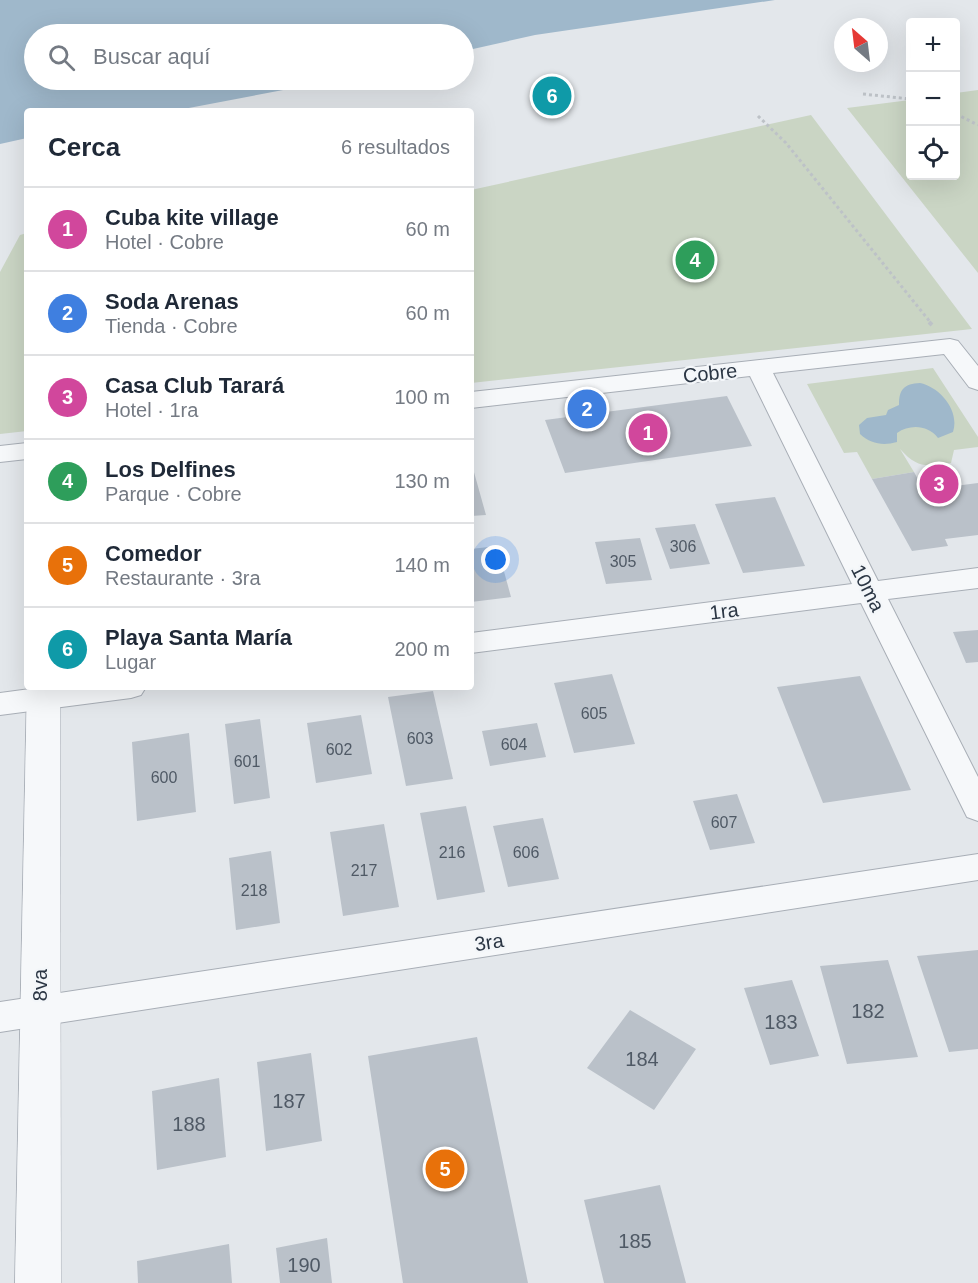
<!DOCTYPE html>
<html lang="es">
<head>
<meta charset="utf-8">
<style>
  :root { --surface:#fff; --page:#f2f2f3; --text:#1f2937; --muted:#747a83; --line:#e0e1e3; --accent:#db2777 }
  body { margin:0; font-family:Arial,sans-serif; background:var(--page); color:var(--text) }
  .controls { position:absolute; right:18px; top:18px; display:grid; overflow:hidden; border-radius:6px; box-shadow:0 6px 24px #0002 }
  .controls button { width:54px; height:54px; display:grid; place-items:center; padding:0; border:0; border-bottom:2px solid var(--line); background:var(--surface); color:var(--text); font:30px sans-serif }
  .compass { position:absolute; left:834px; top:18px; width:54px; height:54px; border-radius:50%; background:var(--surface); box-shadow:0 6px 24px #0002; rotate:332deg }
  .you { position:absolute; left:496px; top:560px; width:21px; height:21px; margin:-15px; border:4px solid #fff; border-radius:50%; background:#1a73e8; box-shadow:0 0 0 9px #1a73e833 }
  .badge { display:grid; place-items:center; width:39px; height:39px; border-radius:50%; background:var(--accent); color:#fff; font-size:20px; font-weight:700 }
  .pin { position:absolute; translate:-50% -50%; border:3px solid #fff; box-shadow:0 2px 6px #0006 }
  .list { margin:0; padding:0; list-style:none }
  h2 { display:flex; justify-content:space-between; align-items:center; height:78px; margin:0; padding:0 24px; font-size:26px }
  h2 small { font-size:20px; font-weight:400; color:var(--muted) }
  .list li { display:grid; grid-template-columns:39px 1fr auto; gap:18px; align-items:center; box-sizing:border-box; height:84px; padding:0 24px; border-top:2px solid var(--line) }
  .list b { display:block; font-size:22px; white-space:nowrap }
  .list p { margin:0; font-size:20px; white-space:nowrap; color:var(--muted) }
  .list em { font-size:20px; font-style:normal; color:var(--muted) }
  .icon { flex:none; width:33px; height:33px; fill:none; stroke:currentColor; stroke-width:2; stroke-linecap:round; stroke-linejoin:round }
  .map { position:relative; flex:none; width:978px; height:1283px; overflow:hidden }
  .search { position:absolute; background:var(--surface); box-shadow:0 6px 24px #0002; left:24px; top:24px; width:450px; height:66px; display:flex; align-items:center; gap:15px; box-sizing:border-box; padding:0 21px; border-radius:33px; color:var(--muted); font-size:22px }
  .panel { position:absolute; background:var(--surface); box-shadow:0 6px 24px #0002; left:24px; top:108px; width:450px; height:582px; border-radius:6px }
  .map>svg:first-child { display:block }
  .green { fill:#cad5c4 }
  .water { fill:#9fb8cb }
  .building { fill:#bac1c9 }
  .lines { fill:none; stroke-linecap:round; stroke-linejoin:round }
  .minor-casing { stroke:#a8aeb6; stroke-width:2 }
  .tertiary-casing { stroke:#a8aeb6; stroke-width:1 }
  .path-far1 { stroke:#bdc2c7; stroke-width:3; stroke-dasharray:3 3; stroke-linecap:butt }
  .path { stroke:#bdc2c7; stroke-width:4; stroke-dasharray:4.5 4.5; stroke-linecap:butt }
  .minor { fill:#f6f8fa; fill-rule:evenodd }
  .tertiary { fill:#f6f8fa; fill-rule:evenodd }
  .labels { text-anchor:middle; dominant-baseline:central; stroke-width:4.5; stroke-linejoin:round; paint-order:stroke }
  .number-label { font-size:16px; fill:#4f5965 }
  .street-label { font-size:20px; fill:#2b3644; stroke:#f3f6f9 }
  .near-number-label { font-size:20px; fill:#4f5965 }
</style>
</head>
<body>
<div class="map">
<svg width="978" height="1283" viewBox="0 0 978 1283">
  <rect width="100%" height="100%" fill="#e3e7eb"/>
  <!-- green -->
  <path class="green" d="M 978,90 L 978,273 L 847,108 L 910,100 L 910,176 L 956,176 L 956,93 Z
    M 811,115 L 972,329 L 471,383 L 471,190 Z
    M 27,233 L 27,431 L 0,434 L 0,272 L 20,235 Z
    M 933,368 L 978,437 L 978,447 L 954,450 L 951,463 C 926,466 918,469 900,449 L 914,472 L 872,479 L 857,452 L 844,453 L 807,384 Z"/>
  <!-- water -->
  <path class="water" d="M 0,0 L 775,0 L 535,35 L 464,51 L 464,34 L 34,34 L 34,80 L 336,80 L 173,111 L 27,111 L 27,138 L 0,144 Z
    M 920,383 C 940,387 960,411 953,432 L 938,438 C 928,425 910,424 897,433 L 897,442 C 883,446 871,444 860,434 L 859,425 L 867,418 L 886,415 L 888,410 L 899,405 C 899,389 904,384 920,383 Z"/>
  <!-- building -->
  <path class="building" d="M 727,396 L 752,446 L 565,473 L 545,420 Z
    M 471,465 L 472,465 L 486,515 L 471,516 Z
    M 914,472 L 924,490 L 978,483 L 978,535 L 945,539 L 948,546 L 912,551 L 872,479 Z
    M 775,497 L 805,566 L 743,573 L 715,504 Z
    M 695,524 L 710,564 L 670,569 L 655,528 Z
    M 640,538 L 652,580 L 606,584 L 595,542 Z
    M 497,546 L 511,597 L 471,602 L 471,549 Z
    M 978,630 L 978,662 L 966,663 L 953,632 Z
    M 612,674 L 635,744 L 574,753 L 554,683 Z
    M 860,676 L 911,790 L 823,803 L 777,687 Z
    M 433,691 L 453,779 L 406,786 L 388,697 Z
    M 361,715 L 372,774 L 316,783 L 307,723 Z
    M 260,719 L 270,798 L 234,804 L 225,724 Z
    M 537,723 L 546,757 L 490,766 L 482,731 Z
    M 189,733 L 196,812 L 137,821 L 132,742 Z
    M 737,794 L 755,843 L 710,850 L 693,801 Z
    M 466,806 L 485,892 L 437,900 L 420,813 Z
    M 543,818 L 559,879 L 508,887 L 493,826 Z
    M 384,824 L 399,907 L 343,916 L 330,832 Z
    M 271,851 L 280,923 L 236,930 L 229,858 Z
    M 978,950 L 978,1049 L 949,1052 L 917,956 Z
    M 888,960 L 918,1057 L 847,1064 L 820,966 Z
    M 792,980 L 819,1056 L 770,1065 L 744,988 Z
    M 630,1010 L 696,1049 L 654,1110 L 587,1068 Z
    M 477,1037 L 528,1283 L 403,1283 L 368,1056 Z
    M 311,1053 L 322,1141 L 266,1151 L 257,1062 Z
    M 219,1078 L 226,1157 L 157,1170 L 152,1091 Z
    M 660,1185 L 686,1283 L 604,1283 L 584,1200 Z
    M 327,1238 L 332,1283 L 280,1283 L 276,1248 Z
    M 229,1244 L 232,1283 L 138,1283 L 137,1261 Z"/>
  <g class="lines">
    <!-- minor casing -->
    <g class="minor-casing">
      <path id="minor" d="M 950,339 L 958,341 L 978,366 L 978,390 L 969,387 L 944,354 L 773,373 L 878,581 L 978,568 L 978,588 L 888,599 L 978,777 L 978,821 L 967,817 L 861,603 L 471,653 L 471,633 L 852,584 L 750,376 L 471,408 L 471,392 Z
        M 27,443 L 27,459 L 0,462 L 0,446 Z
        M 45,687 L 146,687 L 141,695 L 131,698 L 0,715 L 0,693 Z
        M 978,854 L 978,880 L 0,1032 L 0,1002 Z"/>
    </g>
    <!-- tertiary casing -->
    <g class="tertiary-casing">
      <path id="tertiary" d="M 27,685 L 60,687 L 61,1283 L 15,1283 Z"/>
    </g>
    <!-- path-far1 -->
    <path class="path-far1" d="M 863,94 L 910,99
      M 956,114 L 978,125
      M 758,116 L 786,143 L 931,323"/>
    <!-- path -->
    <path class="path" d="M 929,322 L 932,325"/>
    <!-- minor -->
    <use href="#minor" class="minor"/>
    <!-- tertiary -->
    <use href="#tertiary" class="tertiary"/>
  </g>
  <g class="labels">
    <!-- number labels -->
    <g class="number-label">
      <text x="683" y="546">306</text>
      <text x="623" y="561">305</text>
      <text x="594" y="713">605</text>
      <text x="420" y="738">603</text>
      <text x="514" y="744">604</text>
      <text x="339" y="749">602</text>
      <text x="247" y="761">601</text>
      <text x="164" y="777">600</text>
      <text x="724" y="822">607</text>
      <text x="452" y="852">216</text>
      <text x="526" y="852">606</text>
      <text x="364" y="870">217</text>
      <text x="254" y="890">218</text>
    </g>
    <!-- street labels -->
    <g class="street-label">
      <text transform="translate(710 373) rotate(-6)">Cobre</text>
      <text transform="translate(868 588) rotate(63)">10ma</text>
      <text transform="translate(724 611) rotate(-7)">1ra</text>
      <text transform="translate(489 942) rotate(-9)">3ra</text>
      <text transform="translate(40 985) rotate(-90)">8va</text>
    </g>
    <!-- near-number labels -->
    <g class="near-number-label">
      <text x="868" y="1011">182</text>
      <text x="781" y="1022">183</text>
      <text x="642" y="1059">184</text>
      <text x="289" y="1101">187</text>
      <text x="189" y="1124">188</text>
      <text x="635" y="1241">185</text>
      <text x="304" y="1265">190</text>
    </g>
  </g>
</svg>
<div class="controls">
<button>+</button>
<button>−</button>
<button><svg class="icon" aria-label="locate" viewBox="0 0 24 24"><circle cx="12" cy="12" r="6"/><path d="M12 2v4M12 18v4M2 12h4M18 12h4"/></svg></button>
</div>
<svg class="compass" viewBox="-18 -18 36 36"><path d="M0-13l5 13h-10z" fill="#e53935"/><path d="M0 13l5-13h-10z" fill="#747a83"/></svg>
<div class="you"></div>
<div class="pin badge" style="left:648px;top:433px;background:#d1479c">1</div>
<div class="pin badge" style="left:587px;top:409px;background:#3f7fe0">2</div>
<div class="pin badge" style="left:939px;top:484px;background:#d1479c">3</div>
<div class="pin badge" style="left:695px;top:260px;background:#2e9e5b">4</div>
<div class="pin badge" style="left:445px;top:1169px;background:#e8710a">5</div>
<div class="pin badge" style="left:552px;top:96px;background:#0f9aa8">6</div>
<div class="search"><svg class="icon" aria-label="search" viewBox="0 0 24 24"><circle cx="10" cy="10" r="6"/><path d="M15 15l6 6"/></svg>Buscar aquí</div>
<section class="panel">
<h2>Cerca<small>6 resultados</small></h2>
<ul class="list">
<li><span class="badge" style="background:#d1479c">1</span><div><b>Cuba kite village</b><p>Hotel · Cobre</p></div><em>60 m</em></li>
<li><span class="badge" style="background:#3f7fe0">2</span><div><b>Soda Arenas</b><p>Tienda · Cobre</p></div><em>60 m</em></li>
<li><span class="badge" style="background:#d1479c">3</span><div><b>Casa Club Tarará</b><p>Hotel · 1ra</p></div><em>100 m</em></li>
<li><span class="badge" style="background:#2e9e5b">4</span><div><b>Los Delfines</b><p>Parque · Cobre</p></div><em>130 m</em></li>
<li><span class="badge" style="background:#e8710a">5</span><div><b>Comedor</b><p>Restaurante · 3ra</p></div><em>140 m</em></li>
<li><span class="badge" style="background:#0f9aa8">6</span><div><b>Playa Santa María</b><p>Lugar</p></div><em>200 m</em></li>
</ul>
</section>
</div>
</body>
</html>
